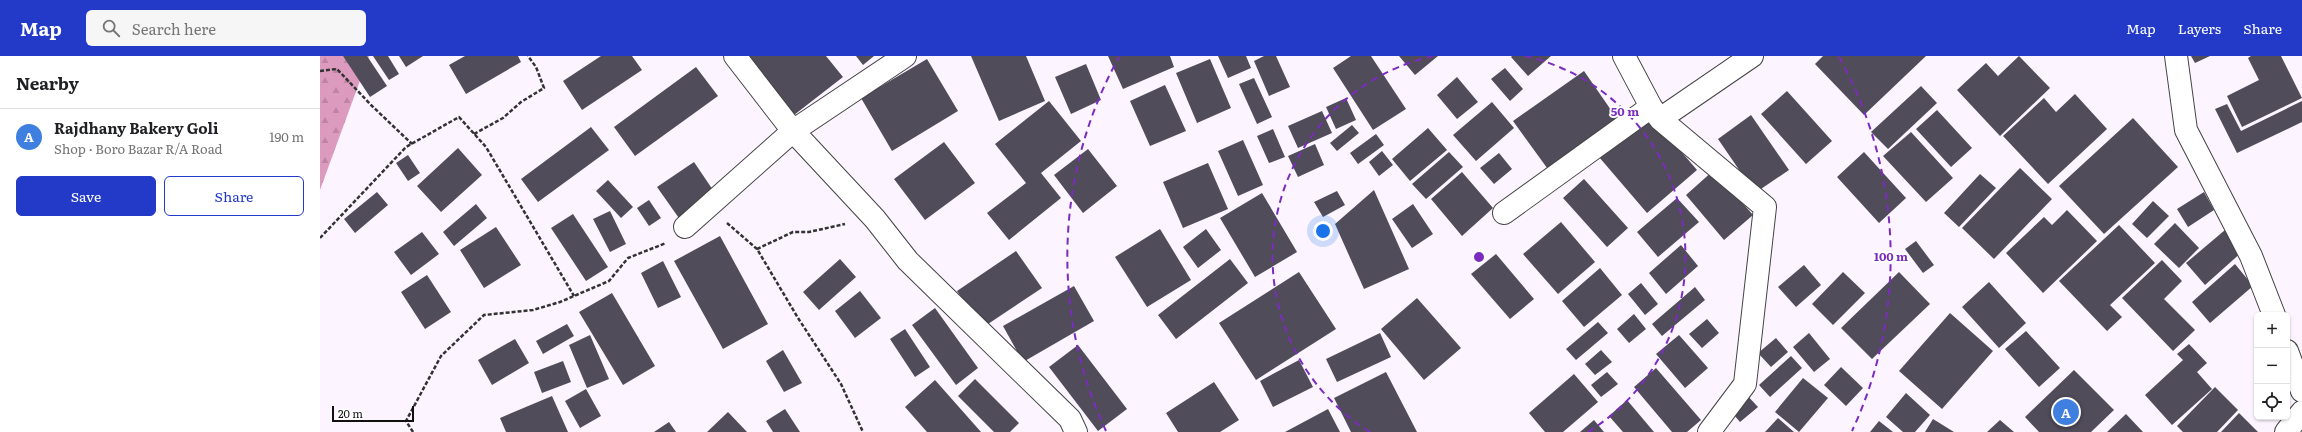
<!DOCTYPE html>
<html lang="en">
<head>
<meta charset="utf-8">
<style>
  :root { --surface:#fff; --page:#f6f6f6; --text:#202124; --muted:#757577; --line:#e0e0e0; --accent:#223ac7 }
  body { margin:0; font-family:Literata,serif; background:var(--page); color:var(--text) }
  .controls { position:absolute; right:12px; bottom:12px; display:grid; overflow:hidden; border-radius:6px; box-shadow:0 1px 3px #0004 }
  .controls button { width:36px; height:36px; display:grid; place-items:center; padding:0; border:0; border-bottom:1px solid var(--line); background:var(--surface); color:var(--text); font:20px sans-serif }
  .scale { position:absolute; left:12px; bottom:10px; width:82px; box-sizing:border-box; padding-left:4px; border:2px solid #101010; border-top:0; font-size:11px; line-height:14px; white-space:nowrap; color:#101010; -webkit-text-stroke:3px #fff; paint-order:stroke }
  .you { position:absolute; left:1003px; top:175px; width:14px; height:14px; margin:-10px; border:3px solid #fff; border-radius:50%; background:#1a73e8; box-shadow:0 0 0 6px #1a73e833 }
  .badge { display:grid; place-items:center; width:26px; height:26px; border-radius:50%; background:var(--accent); color:#fff; font-size:13px; font-weight:700 }
  .pin { position:absolute; translate:-50% -50%; border:2px solid #fff; box-shadow:0 1px 4px #0006 }
  .list { margin:0; padding:0; list-style:none }
  h2 { display:flex; justify-content:space-between; align-items:center; height:52px; margin:0; padding:0 16px; font-size:17px }
  h2 small { font-size:13px; font-weight:400; color:var(--muted) }
  .list li { display:grid; grid-template-columns:26px 1fr auto; gap:12px; align-items:center; box-sizing:border-box; height:56px; padding:0 16px; border-top:1px solid var(--line) }
  .list b { display:block; font-size:15px; white-space:nowrap }
  .list p { margin:0; font-size:13px; white-space:nowrap; color:var(--muted) }
  .list em { font-size:13px; font-style:normal; color:var(--muted) }
  .actions { display:flex; gap:8px; padding:12px 16px }
  .actions a { flex:1; padding:9px 0; border:1px solid var(--accent); border-radius:6px; text-align:center; font-size:14px; color:var(--accent) }
  .actions .main { background:var(--accent); color:#fff }
  .icon { flex:none; width:22px; height:22px; fill:none; stroke:currentColor; stroke-width:2; stroke-linecap:round; stroke-linejoin:round }
  .map { position:relative; flex:none; width:1982px; height:376px; overflow:hidden }
  header { display:flex; align-items:center; gap:24px; box-sizing:border-box; height:56px; padding:0 20px; background:var(--accent); color:#fff }
  header strong { font-size:19px }
  nav { display:flex; gap:22px; margin-inline-start:auto; font-size:14px }
  .search { width:280px; height:36px; background:var(--page); display:flex; align-items:center; gap:10px; box-sizing:border-box; padding:0 14px; border-radius:6px; color:var(--muted); font-size:15px }
  main { display:flex }
  aside { flex:1; background:var(--surface) }
  .map>svg:first-child { display:block }
  .forest { fill:url(#forest-firs) }
  .building { fill:#504c5a }
  .lines { fill:none; stroke-linecap:round; stroke-linejoin:round }
  .street-casing { stroke:#434343; stroke-width:24 }
  .path { stroke:#323232; stroke-width:2.5; stroke-dasharray:4 2; stroke-linecap:butt }
  .street { stroke:#fff; stroke-width:22 }
  .ring { fill:none; stroke:#7b2cbf; stroke-width:2; stroke-dasharray:7 5 }
  .centre { fill:#7b2cbf; stroke:#fff; stroke-width:2 }
  .ring-label { font-size:12px; text-anchor:middle; font-weight:bold; fill:#7b2cbf; stroke:#fff; stroke-width:4; stroke-linejoin:round; paint-order:stroke }
</style>
</head>
<body>
<header>
<strong>Map</strong>
<div class="search"><svg class="icon" aria-label="search" viewBox="0 0 24 24"><circle cx="10" cy="10" r="6"/><path d="M15 15l6 6"/></svg>Search here</div>
<nav><a>Map</a><a>Layers</a><a>Share</a></nav>
</header>
<main>
<aside>
<h2>Nearby<small></small></h2>
<ul class="list">
<li><span class="badge" style="background:#3f7fe0">A</span><div><b>Rajdhany Bakery Goli</b><p>Shop · Boro Bazar R/A Road</p></div><em>190 m</em></li>
</ul>
<div class="actions"><a class="main">Save</a><a>Share</a></div>
</aside>
<div class="map">
<svg width="1982" height="376" viewBox="0 0 1982 376">
  <defs>
    <pattern id="forest-firs" width="22" height="20" patternUnits="userSpaceOnUse"><rect width="22" height="20" fill="#dd9abf"/><path d="M5 1l3.5 6h-7zM16 11l3.5 6h-7z" fill="#bd84a3"/></pattern>
  </defs>
  <rect width="100%" height="100%" fill="#fcf4ff"/>
  <!-- forest -->
  <path class="forest" d="M 0,0 L 49,0 L 0,134 Z"/>
  <!-- building -->
  <path class="building" d="M 23,0 L 47,0 L 67,30 L 50,41 Z
    M 53,0 L 68,0 L 79,18 L 69,24 Z
    M 79,0 L 103,0 L 86,11 Z
    M 145,0 L 198,0 L 201,6 L 146,38 L 129,9 Z
    M 281,0 L 312,0 L 322,14 L 262,54 L 243,25 Z
    M 427,0 L 506,0 L 523,21 L 474,59 Z
    M 536,0 L 554,0 L 543,9 Z
    M 651,0 L 706,0 L 725,45 L 679,65 Z
    M 788,0 L 850,0 L 854,11 L 803,33 Z
    M 898,0 L 926,0 L 931,12 L 908,22 Z
    M 944,0 L 956,0 L 970,31 L 949,40 L 934,5 Z
    M 1031,0 L 1051,0 L 1086,53 L 1053,74 L 1013,12 Z
    M 1079,0 L 1118,0 L 1095,19 Z
    M 1192,0 L 1231,0 L 1208,20 L 1191,1 Z
    M 1503,0 L 1606,0 L 1544,59 L 1495,8 Z
    M 1699,0 L 1730,32 L 1680,80 L 1637,34 L 1666,7 L 1678,20 Z
    M 1871,0 L 1890,0 L 1875,7 Z
    M 1931,0 L 1961,0 L 1982,42 L 1922,71 L 1907,40 L 1939,24 L 1928,2 Z
    M 607,3 L 638,55 L 572,95 L 541,42 Z
    M 890,3 L 911,52 L 877,67 L 856,17 Z
    M 766,8 L 781,44 L 751,58 L 735,21 Z
    M 376,11 L 398,40 L 315,100 L 294,71 Z
    M 1185,12 L 1203,33 L 1190,45 L 1171,23 Z
    M 1264,15 L 1300,67 L 1230,116 L 1193,65 Z
    M 1137,21 L 1158,46 L 1137,63 L 1117,39 Z
    M 934,22 L 952,61 L 937,68 L 919,28 Z
    M 845,29 L 866,75 L 830,90 L 810,45 Z
    M 1601,30 L 1617,47 L 1568,93 L 1551,76 Z
    M 1467,35 L 1512,85 L 1486,108 L 1441,58 Z
    M 1755,38 L 1787,73 L 1728,128 L 1683,80 L 1724,42 L 1736,56 Z
    M 1026,42 L 1036,64 L 1016,73 L 1006,51 Z
    M 729,45 L 761,85 L 721,117 L 741,142 L 689,184 L 667,157 L 706,127 L 675,88 Z
    M 1982,45 L 1982,66 L 1917,97 L 1895,53 L 1907,48 L 1921,75 Z
    M 1172,46 L 1194,72 L 1156,105 L 1133,79 Z
    M 1617,54 L 1652,92 L 1631,111 L 1596,73 Z
    M 1002,55 L 1012,77 L 978,92 L 968,70 Z
    M 1329,58 L 1377,114 L 1327,157 L 1279,101 Z
    M 1431,59 L 1469,114 L 1435,137 L 1398,83 Z
    M 1813,62 L 1858,111 L 1784,178 L 1739,130 Z
    M 1032,69 L 1039,77 L 1017,95 L 1010,87 Z
    M 271,71 L 289,94 L 218,146 L 201,123 Z
    M 1108,72 L 1127,94 L 1090,125 L 1072,103 Z
    M 953,73 L 965,101 L 949,107 L 937,80 Z
    M 1591,76 L 1633,122 L 1606,146 L 1563,100 Z
    M 1056,78 L 1064,89 L 1038,108 L 1030,97 Z
    M 923,84 L 943,129 L 918,140 L 898,95 Z
    M 624,86 L 655,127 L 605,164 L 574,123 Z
    M 995,88 L 1004,109 L 978,121 L 968,100 Z
    M 138,92 L 162,119 L 121,156 L 97,130 Z
    M 768,93 L 797,130 L 763,157 L 734,119 Z
    M 1062,95 L 1073,109 L 1059,120 L 1049,106 Z
    M 1129,96 L 1143,111 L 1106,143 L 1092,128 Z
    M 1544,96 L 1586,142 L 1559,167 L 1517,121 Z
    M 1179,97 L 1192,113 L 1174,128 L 1160,112 Z
    M 88,99 L 100,117 L 88,125 L 76,107 Z
    M 374,106 L 397,140 L 361,165 L 337,131 Z
    M 888,107 L 908,153 L 863,172 L 843,126 Z
    M 1700,112 L 1732,143 L 1674,203 L 1642,172 Z
    M 1394,114 L 1433,159 L 1404,184 L 1366,139 Z
    M 1142,116 L 1173,152 L 1142,180 L 1111,143 Z
    M 1660,118 L 1676,132 L 1639,171 L 1624,157 Z
    M 1264,123 L 1308,172 L 1287,191 L 1243,142 Z
    M 288,124 L 313,151 L 301,162 L 276,135 Z
    M 1054,134 L 1089,213 L 1044,233 L 1015,168 Z
    M 1017,135 L 1025,149 L 1003,161 L 994,146 Z
    M 57,136 L 68,149 L 35,177 L 24,163 Z
    M 1884,136 L 1894,154 L 1868,171 L 1857,153 Z
    M 942,137 L 977,196 L 935,221 L 900,162 Z
    M 1357,142 L 1379,166 L 1338,201 L 1317,176 Z
    M 329,144 L 341,162 L 329,170 L 317,152 Z
    M 1833,145 L 1849,160 L 1827,182 L 1812,168 Z
    M 156,148 L 167,162 L 134,190 L 123,176 Z
    M 1093,148 L 1113,178 L 1092,192 L 1072,163 Z
    M 1747,154 L 1777,185 L 1723,237 L 1686,197 L 1724,161 L 1732,169 Z
    M 290,155 L 306,188 L 290,196 L 273,163 Z
    M 253,158 L 288,211 L 266,225 L 231,172 Z
    M 1241,166 L 1275,206 L 1238,238 L 1203,198 Z
    M 1855,167 L 1879,192 L 1859,212 L 1834,188 Z
    M 1799,169 L 1835,207 L 1790,249 L 1802,261 L 1787,275 L 1739,225 Z
    M 176,171 L 201,209 L 164,232 L 140,194 Z
    M 840,173 L 871,224 L 827,251 L 795,201 Z
    M 886,173 L 901,194 L 878,212 L 863,191 Z
    M 1905,174 L 1923,195 L 1885,229 L 1866,207 Z
    M 102,176 L 119,198 L 91,219 L 74,196 Z
    M 400,180 L 448,268 L 403,293 L 354,205 Z
    M 1596,185 L 1614,209 L 1603,217 L 1585,193 Z
    M 1361,189 L 1378,210 L 1346,238 L 1329,217 Z
    M 696,195 L 722,232 L 662,272 L 637,235 Z
    M 1176,198 L 1214,243 L 1190,263 L 1151,218 Z
    M 520,203 L 536,221 L 499,254 L 483,236 Z
    M 910,203 L 928,227 L 856,283 L 838,259 Z
    M 1842,204 L 1862,225 L 1844,243 L 1875,274 L 1853,295 L 1802,242 Z
    M 343,205 L 361,241 L 338,252 L 321,217 Z
    M 1915,208 L 1933,230 L 1890,267 L 1872,246 Z
    M 1484,209 L 1501,229 L 1476,251 L 1458,231 Z
    M 1280,212 L 1302,239 L 1264,271 L 1242,245 Z
    M 979,216 L 1016,273 L 936,324 L 899,267 Z
    M 1523,216 L 1545,237 L 1513,269 L 1492,248 Z
    M 1579,216 L 1610,248 L 1552,303 L 1521,272 Z
    M 107,219 L 131,256 L 105,273 L 81,236 Z
    M 1669,226 L 1706,267 L 1679,292 L 1642,251 Z
    M 1321,227 L 1338,248 L 1325,259 L 1308,238 Z
    M 754,230 L 774,265 L 703,306 L 683,270 Z
    M 1375,231 L 1385,244 L 1342,280 L 1332,268 Z
    M 540,235 L 561,262 L 535,282 L 515,255 Z
    M 292,237 L 335,310 L 303,329 L 259,256 Z
    M 1097,242 L 1141,292 L 1104,324 L 1061,273 Z
    M 615,252 L 658,312 L 636,329 L 592,269 Z
    M 1630,257 L 1673,295 L 1622,353 L 1579,315 Z
    M 1314,258 L 1326,273 L 1309,287 L 1297,273 Z
    M 1387,263 L 1399,277 L 1382,292 L 1369,278 Z
    M 1278,266 L 1288,277 L 1256,304 L 1246,293 Z
    M 247,268 L 254,280 L 223,298 L 216,285 Z
    M 585,273 L 610,311 L 595,321 L 570,283 Z
    M 1706,275 L 1740,312 L 1719,331 L 1685,293 Z
    M 1060,277 L 1071,301 L 1017,326 L 1006,303 Z
    M 1489,277 L 1510,303 L 1494,316 L 1473,291 Z
    M 270,279 L 289,323 L 267,332 L 249,289 Z
    M 1359,279 L 1388,312 L 1365,332 L 1336,298 Z
    M 1456,282 L 1468,296 L 1451,311 L 1438,297 Z
    M 195,283 L 209,307 L 172,329 L 158,304 Z
    M 1869,288 L 1887,307 L 1877,316 L 1892,333 L 1852,369 L 1825,339 L 1863,304 L 1857,298 Z
    M 758,289 L 807,353 L 778,375 L 729,311 Z
    M 463,294 L 482,327 L 464,336 L 446,305 Z
    M 1281,294 L 1292,306 L 1275,319 L 1265,308 Z
    M 1471,300 L 1482,312 L 1450,341 L 1439,329 Z
    M 979,304 L 993,331 L 953,351 L 940,325 Z
    M 243,305 L 251,326 L 222,337 L 214,316 Z
    M 1521,311 L 1543,332 L 1526,350 L 1504,329 Z
    M 1336,312 L 1381,364 L 1367,376 L 1352,376 L 1314,331 Z
    M 1754,314 L 1794,354 L 1771,376 L 1719,376 L 1705,361 Z
    M 1066,316 L 1097,376 L 1031,376 L 1014,342 Z
    M 1287,316 L 1298,328 L 1281,341 L 1271,329 Z
    M 1254,318 L 1278,346 L 1243,376 L 1225,376 L 1209,357 Z
    M 1483,322 L 1508,342 L 1479,376 L 1455,356 Z
    M 655,323 L 699,367 L 690,376 L 674,376 L 638,340 Z
    M 615,324 L 661,376 L 607,376 L 585,351 Z
    M 894,326 L 919,364 L 900,376 L 858,376 L 846,357 Z
    M 1895,331 L 1918,354 L 1897,376 L 1863,376 L 1857,370 Z
    M 266,333 L 281,360 L 260,372 L 245,345 Z
    M 1425,337 L 1438,351 L 1420,366 L 1408,352 Z
    M 1586,337 L 1610,359 L 1595,376 L 1583,376 L 1566,361 Z
    M 232,340 L 248,376 L 186,376 L 180,362 Z
    M 1307,344 L 1334,376 L 1303,376 L 1289,360 Z
    M 465,353 L 480,376 L 453,376 L 446,365 Z
    M 1008,353 L 1020,376 L 965,376 Z
    M 408,356 L 427,376 L 387,376 Z
    M 1919,357 L 1938,376 L 1901,376 Z
    M 1806,358 L 1823,376 L 1787,376 Z
    M 1458,362 L 1474,376 L 1445,376 Z
    M 1613,363 L 1634,376 L 1605,376 Z
    M 1274,364 L 1284,376 L 1260,376 Z
    M 1680,364 L 1694,376 L 1667,376 Z
    M 1559,365 L 1573,376 L 1550,376 Z
    M 349,366 L 356,376 L 334,376 Z"/>
  <g class="lines">
    <!-- street casing -->
    <g class="street-casing">
      <path id="street" d="M 415,0 L 473,75 L 555,163 L 588,205 L 750,363 L 756,376
        M 1304,0 L 1331,51 L 1340,63 L 1445,151 L 1425,328 L 1389,376
        M 1856,0 L 1866,74 L 1931,200 L 1954,259
        M 1340,63 L 1432,0
        M 1184,157 L 1331,51
        M 365,171 L 473,75 L 585,0
        M 1967,295 L 1982,335
        M 1966,376 L 1982,356"/>
    </g>
    <!-- path -->
    <path class="path" d="M 0,15 L 17,13 L 51,49 L 92,88
      M 154,78 L 183,62 L 201,46 L 224,32 L 216,11 L 208,0
      M 407,167 L 437,193 L 478,262 L 521,328 L 543,376
      M 0,182 L 86,91 L 139,61 L 166,91 L 254,240
      M 437,193 L 473,176 L 489,176 L 525,168
      M 93,376 L 86,365 L 121,300 L 164,259 L 213,254 L 240,246 L 289,225 L 308,202 L 346,187"/>
    <!-- street -->
    <use href="#street" class="street"/>
  </g>
  <!-- distance rings -->
  <g class="ring">
    <path d="M1050 376A206 206 0 0 1 1113 0M1205 0A206 206 0 0 1 1268 376"/>
    <path d="M786 375A412 412 0 0 1 799 1M1519 1A412 412 0 0 1 1532 375"/>
  </g>
  <circle cx="1159" cy="201" r="6" class="centre"/>
  <g class="ring-label">
    <text x="1305" y="60">50 m</text>
    <text x="1571" y="205">100 m</text>
  </g>
</svg>
<div class="controls">
<button>+</button>
<button>−</button>
<button><svg class="icon" aria-label="locate" viewBox="0 0 24 24"><circle cx="12" cy="12" r="6"/><path d="M12 2v4M12 18v4M2 12h4M18 12h4"/></svg></button>
</div>
<div class="scale">20 m</div>
<div class="you"></div>
<div class="pin badge" style="left:1746px;top:356px;background:#3f7fe0">A</div>
</div>
</main>
</body>
</html>
